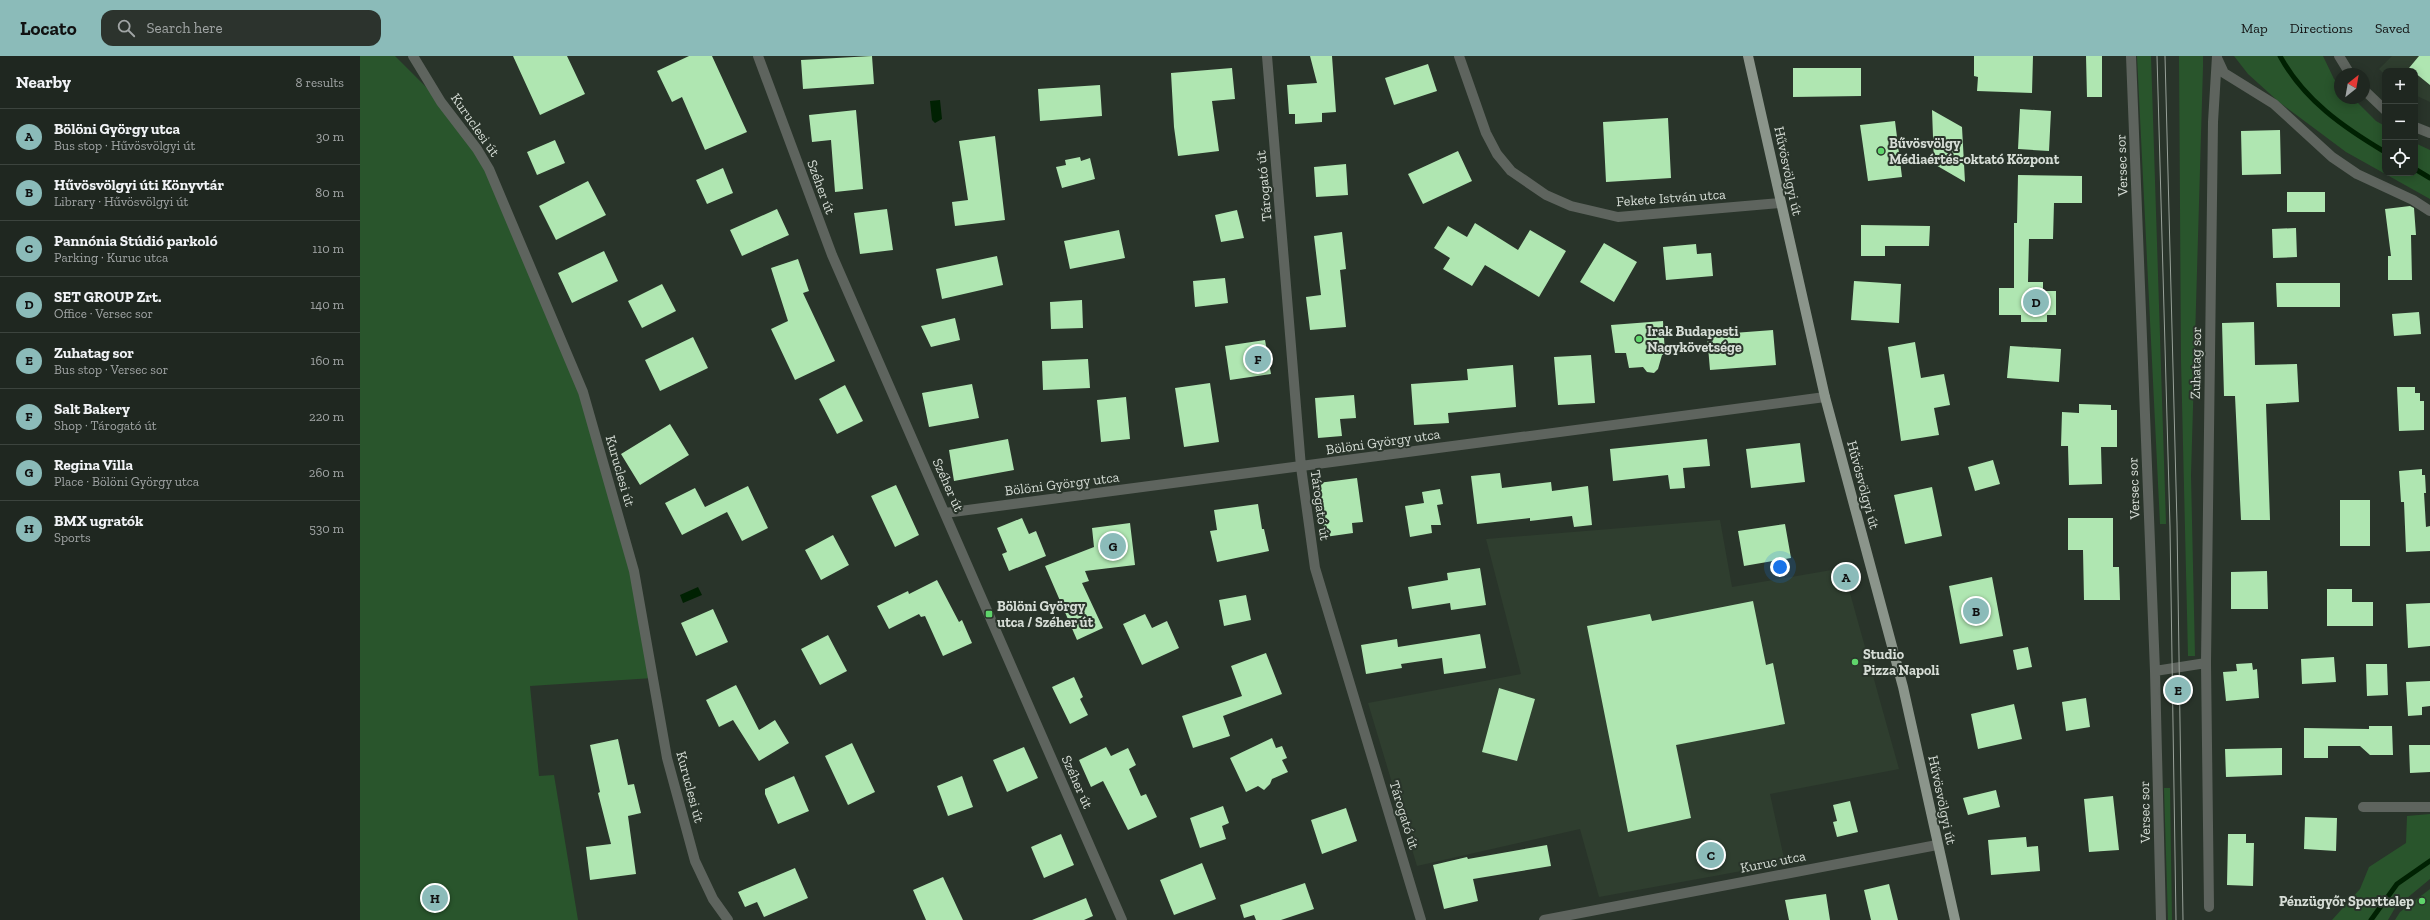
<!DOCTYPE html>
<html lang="en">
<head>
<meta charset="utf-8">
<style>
  :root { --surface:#1f2720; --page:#2c332d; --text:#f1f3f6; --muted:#a1a5a5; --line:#3c443e; --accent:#8bbbb9 }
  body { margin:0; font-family:"Zilla Slab",serif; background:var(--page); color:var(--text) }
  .controls { position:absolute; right:12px; top:12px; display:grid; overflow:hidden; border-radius:8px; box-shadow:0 2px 10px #0003 }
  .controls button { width:36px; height:36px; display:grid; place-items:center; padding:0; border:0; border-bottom:1px solid var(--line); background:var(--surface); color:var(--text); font:20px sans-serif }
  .compass { position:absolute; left:1974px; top:12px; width:36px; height:36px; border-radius:50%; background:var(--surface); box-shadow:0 2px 10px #0003; rotate:31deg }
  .you { position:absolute; left:1420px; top:511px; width:14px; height:14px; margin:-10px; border:3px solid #fff; border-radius:50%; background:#1a73e8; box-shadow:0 0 0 6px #1a73e833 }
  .badge { display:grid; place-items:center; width:26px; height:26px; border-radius:50%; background:var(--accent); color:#111; font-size:13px; font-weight:700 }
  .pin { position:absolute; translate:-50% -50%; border:2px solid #fff; box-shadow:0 1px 4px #0006 }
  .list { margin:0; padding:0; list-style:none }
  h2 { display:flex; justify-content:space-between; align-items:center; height:52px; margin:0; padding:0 16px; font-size:17px }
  h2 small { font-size:13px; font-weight:400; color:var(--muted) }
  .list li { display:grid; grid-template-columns:26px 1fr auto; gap:12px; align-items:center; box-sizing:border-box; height:56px; padding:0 16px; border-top:1px solid var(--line) }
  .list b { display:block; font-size:15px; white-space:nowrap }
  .list p { margin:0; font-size:13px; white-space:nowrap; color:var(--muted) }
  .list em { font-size:13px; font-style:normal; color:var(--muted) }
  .icon { flex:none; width:22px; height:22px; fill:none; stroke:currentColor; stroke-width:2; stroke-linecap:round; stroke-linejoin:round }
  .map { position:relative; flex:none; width:2070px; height:864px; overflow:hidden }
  header { display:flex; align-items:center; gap:24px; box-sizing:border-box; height:56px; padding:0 20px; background:var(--accent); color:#111 }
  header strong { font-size:19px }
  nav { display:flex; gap:22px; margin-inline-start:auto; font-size:14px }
  .search { width:280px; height:36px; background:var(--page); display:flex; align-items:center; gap:10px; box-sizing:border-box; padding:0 14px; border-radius:12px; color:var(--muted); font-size:15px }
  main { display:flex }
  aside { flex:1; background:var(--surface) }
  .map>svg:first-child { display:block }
  .built { fill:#2f3e2f }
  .green { fill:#29552c }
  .water { fill:#002102 }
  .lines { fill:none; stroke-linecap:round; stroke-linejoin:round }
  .stream { stroke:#002102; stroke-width:5 }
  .building { fill:#afe6b1 }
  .minor { stroke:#5e645e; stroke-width:10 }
  .major { stroke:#8b958b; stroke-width:10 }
  .tram { stroke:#97a098; stroke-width:1 }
  .poi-dot { fill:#5fd56b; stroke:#29342a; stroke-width:1.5 }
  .labels { text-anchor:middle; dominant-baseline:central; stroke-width:4; stroke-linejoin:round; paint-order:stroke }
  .street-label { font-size:14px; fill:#d6ddd6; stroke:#29342a }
  .poi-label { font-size:14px; font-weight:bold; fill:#d6ddd6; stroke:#29342a; text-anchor:start }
</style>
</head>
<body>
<header>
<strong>Locato</strong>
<div class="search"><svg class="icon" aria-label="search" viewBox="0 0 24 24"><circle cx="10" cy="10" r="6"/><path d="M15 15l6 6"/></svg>Search here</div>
<nav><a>Map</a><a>Directions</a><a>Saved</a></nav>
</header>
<main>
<aside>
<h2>Nearby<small>8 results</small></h2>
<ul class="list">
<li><span class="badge">A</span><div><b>Bölöni György utca</b><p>Bus stop · Hűvösvölgyi út</p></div><em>30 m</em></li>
<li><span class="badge">B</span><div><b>Hűvösvölgyi úti Könyvtár</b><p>Library · Hűvösvölgyi út</p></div><em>80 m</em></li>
<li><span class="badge">C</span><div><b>Pannónia Stúdió parkoló</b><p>Parking · Kuruc utca</p></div><em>110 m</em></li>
<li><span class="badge">D</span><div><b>SET GROUP Zrt.</b><p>Office · Versec sor</p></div><em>140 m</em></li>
<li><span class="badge">E</span><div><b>Zuhatag sor</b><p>Bus stop · Versec sor</p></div><em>160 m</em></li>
<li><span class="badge">F</span><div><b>Salt Bakery</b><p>Shop · Tárogató út</p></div><em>220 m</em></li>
<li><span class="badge">G</span><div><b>Regina Villa</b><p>Place · Bölöni György utca</p></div><em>260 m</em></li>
<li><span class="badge">H</span><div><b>BMX ugratók</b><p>Sports</p></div><em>530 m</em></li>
</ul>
</aside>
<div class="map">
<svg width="2070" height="864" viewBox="0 0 2070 864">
  <rect width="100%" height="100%" fill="#29342a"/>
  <!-- built -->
  <path class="built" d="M 2032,0 L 2070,0 L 2070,46 L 2055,39 L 2055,15 L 2025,15 L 2025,19 L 2019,13 Z
    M 1360,464 L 1372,531 L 1483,512 L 1539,713 L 1410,738 L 1425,807 L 1239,841 L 1220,773 L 1057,810 L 1008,647 L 1161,618 L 1126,483 Z"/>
  <!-- green -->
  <path class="green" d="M 0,0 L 35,0 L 81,46 L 117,93 L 223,336 L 274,515 L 293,622 L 170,630 L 179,720 L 194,719 L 218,864 L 0,864 Z
    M 1777,0 L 1791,0 L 1806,468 L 1800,468 Z
    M 1819,0 L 1843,0 L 1843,11 L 1831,419 L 1835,600 L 1828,600 L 1821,304 Z
    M 1874,0 L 1963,0 L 1974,23 L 1980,29 L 1980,42 L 1993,42 L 2016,65 L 2025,70 L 2025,117 L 2055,117 L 2055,87 L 2070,94 L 2070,143 L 1986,96 L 1919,46 L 1888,18 Z
    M 1804,732 L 1810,732 L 1812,864 L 1808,864 Z
    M 2070,758 L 2070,823 L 2035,852 L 2028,864 L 1972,864 L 2000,833 L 2009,811 L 2046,787 L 2047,760 Z
    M 2070,833 L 2070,864 L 2035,864 L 2040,856 Z"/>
  <!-- water -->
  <path class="water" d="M 580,44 L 582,63 L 575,67 L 572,64 L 570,45 Z
    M 338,531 L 342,539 L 323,547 L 320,539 Z"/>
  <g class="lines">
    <!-- stream -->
    <path class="stream" d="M 1920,0 C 1944,44 1983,71 2025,96
      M 2055,113 L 2070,122
      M 2011,864 L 2037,828 L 2070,805"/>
  </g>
  <!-- building -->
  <path class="building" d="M 153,0 L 207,0 L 225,38 L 180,59 Z
    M 329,0 L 352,0 L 387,76 L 345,94 L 322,41 L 312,46 L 297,15 Z
    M 512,0 L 514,28 L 443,33 L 441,4 Z
    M 950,0 L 972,0 L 976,56 L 962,57 L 962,66 L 935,68 L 935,58 L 929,58 L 927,29 L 957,27 Z
    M 1614,0 L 1673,0 L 1672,37 L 1617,35 L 1618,21 L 1614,20 Z
    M 1726,0 L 1742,0 L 1742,41 L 1727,41 Z
    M 2059,0 L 2070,0 L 2070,29 L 2049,12 Z
    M 1068,8 L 1077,35 L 1034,49 L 1025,22 Z
    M 872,12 L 875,43 L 852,45 L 859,95 L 818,100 L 814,71 L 811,17 Z
    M 1433,12 L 1501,12 L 1501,40 L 1433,41 Z
    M 740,29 L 742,60 L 680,65 L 678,33 Z
    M 1660,53 L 1691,55 L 1689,95 L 1658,93 Z
    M 496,54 L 503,133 L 475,136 L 471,84 L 452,86 L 449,59 Z
    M 1572,54 L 1602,71 L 1605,126 L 1574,108 Z
    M 1308,62 L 1311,122 L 1246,126 L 1243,66 Z
    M 1535,65 L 1542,121 L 1508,125 L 1500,69 Z
    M 1920,74 L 1921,118 L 1882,119 L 1881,75 Z
    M 635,80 L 645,164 L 595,170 L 592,146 L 608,144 L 599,85 Z
    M 195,84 L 205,107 L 177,119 L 167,96 Z
    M 1098,95 L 1112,125 L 1063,148 L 1048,118 Z
    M 720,101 L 721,105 L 730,102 L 735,123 L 702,132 L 696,111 L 706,109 L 705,104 Z
    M 986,108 L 988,139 L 956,141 L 954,111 Z
    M 363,112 L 373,137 L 347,148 L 336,124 Z
    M 1658,119 L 1722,120 L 1722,147 L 1694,147 L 1693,183 L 1669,183 L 1668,226 L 1683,226 L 1683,235 L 1696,235 L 1696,259 L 1687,259 L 1687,266 L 1661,266 L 1661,259 L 1639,259 L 1639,232 L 1654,232 L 1654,167 L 1657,167 Z
    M 228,125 L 246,159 L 196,184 L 179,150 Z
    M 1927,136 L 1965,136 L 1965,156 L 1927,156 Z
    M 2050,150 L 2054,152 L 2056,179 L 2051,179 L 2052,224 L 2028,224 L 2028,200 L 2031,200 L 2025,153 Z
    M 417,153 L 429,179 L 382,200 L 370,174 Z
    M 527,153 L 533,194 L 500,198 L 494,157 Z
    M 877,154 L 884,182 L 861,186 L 855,159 Z
    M 1115,167 L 1158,194 L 1170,174 L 1206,195 L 1179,241 L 1125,209 L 1112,230 L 1083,213 L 1090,202 L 1074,192 L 1088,170 L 1107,181 Z
    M 1501,169 L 1570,170 L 1569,190 L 1525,190 L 1525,200 L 1501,200 Z
    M 1936,172 L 1937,201 L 1913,202 L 1912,173 Z
    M 759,174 L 765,202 L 710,213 L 704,185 Z
    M 982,176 L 986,213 L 980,214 L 986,271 L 950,274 L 946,241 L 961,239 L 954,180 Z
    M 1244,187 L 1277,206 L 1254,246 L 1220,226 Z
    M 1336,188 L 1337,198 L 1351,197 L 1353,220 L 1306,224 L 1303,191 Z
    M 244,195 L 258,225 L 212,247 L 198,217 Z
    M 637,200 L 643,229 L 582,243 L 576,213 Z
    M 438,203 L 449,235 L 443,237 L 475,305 L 435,324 L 411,273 L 428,265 L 411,212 Z
    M 865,222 L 868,247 L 835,251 L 833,225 Z
    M 1494,225 L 1541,228 L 1539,267 L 1491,264 Z
    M 1916,227 L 1980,227 L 1980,251 L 1917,251 Z
    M 302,228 L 316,255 L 282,272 L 268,245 Z
    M 722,244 L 723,272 L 691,273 L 690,246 Z
    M 2059,256 L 2061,278 L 2034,280 L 2032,258 Z
    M 595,262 L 600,284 L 571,291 L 561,270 Z
    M 1303,265 L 1305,298 L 1302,299 L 1298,313 L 1294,317 L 1287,316 L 1283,311 L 1269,312 L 1266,297 L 1255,297 L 1251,269 Z
    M 1894,266 L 1895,309 L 1937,308 L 1939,346 L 1906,348 L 1910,464 L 1881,464 L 1875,340 L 1864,340 L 1862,267 Z
    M 1413,274 L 1416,309 L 1350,314 L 1347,279 Z
    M 333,281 L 348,312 L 300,335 L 285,304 Z
    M 905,284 L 911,318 L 870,324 L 865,290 Z
    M 1555,286 L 1561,322 L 1584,318 L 1590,349 L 1574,352 L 1579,379 L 1541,385 L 1528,291 Z
    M 1650,290 L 1701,293 L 1699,326 L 1647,322 Z
    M 1231,299 L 1235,347 L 1198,349 L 1194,301 Z
    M 728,303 L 730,332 L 683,334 L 682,305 Z
    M 1153,309 L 1156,351 L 1088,357 L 1089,367 L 1054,369 L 1051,328 L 1108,324 L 1107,313 Z
    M 850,327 L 859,386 L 824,391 L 815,332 Z
    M 612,328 L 619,362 L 569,371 L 562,337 Z
    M 485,329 L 503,365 L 477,378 L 459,343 Z
    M 2037,331 L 2055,331 L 2055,337 L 2060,337 L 2060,345 L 2064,345 L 2064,374 L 2039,375 Z
    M 994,339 L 996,362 L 980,363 L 982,380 L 958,382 L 955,342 Z
    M 766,341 L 770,383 L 741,386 L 737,344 Z
    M 1719,348 L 1751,349 L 1751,354 L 1757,354 L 1757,391 L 1741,391 L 1742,428 L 1709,429 L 1708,390 L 1701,390 L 1702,356 L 1719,357 Z
    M 310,368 L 329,399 L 280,429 L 261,398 Z
    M 648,383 L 654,414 L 594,425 L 589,394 Z
    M 1347,383 L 1350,410 L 1323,412 L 1325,432 L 1310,433 L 1308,419 L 1253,425 L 1250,393 Z
    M 1440,387 L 1445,426 L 1391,432 L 1386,393 Z
    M 1633,404 L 1640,428 L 1615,435 L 1608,411 Z
    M 2062,413 L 2062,419 L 2065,419 L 2066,437 L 2064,437 L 2066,471 L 2070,470 L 2070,495 L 2046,496 L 2044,446 L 2041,446 L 2039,415 Z
    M 1140,417 L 1142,432 L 1191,426 L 1192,435 L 1228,430 L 1232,469 L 1214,471 L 1212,460 L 1170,465 L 1170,462 L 1117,468 L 1111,420 Z
    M 997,422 L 1003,466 L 992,467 L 993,477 L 965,481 L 958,427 Z
    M 536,429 L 559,479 L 535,491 L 511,440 Z
    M 388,430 L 408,472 L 382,485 L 367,456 L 322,479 L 305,447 L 335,432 L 345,451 Z
    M 1572,431 L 1582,480 L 1545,488 L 1534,439 Z
    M 1080,433 L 1083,448 L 1077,449 L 1081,469 L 1071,469 L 1072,477 L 1050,481 L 1045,450 L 1064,447 L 1062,436 Z
    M 1980,444 L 2010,444 L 2010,490 L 1980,490 Z
    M 898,448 L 902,473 L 904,473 L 909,495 L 857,506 L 850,475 L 857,474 L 854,454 Z
    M 662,462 L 669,478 L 676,475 L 686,500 L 649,515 L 642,498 L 647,496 L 637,472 Z
    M 1708,462 L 1753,462 L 1753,511 L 1759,511 L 1760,544 L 1724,544 L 1723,494 L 1708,494 Z
    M 770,467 L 775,509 L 725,515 L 729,525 L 722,527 L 743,572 L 717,584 L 685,510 L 734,491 L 732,472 Z
    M 1425,468 L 1431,502 L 1384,510 L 1378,475 Z
    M 473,479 L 489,509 L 461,524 L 445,494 Z
    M 1120,512 L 1126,549 L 1091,554 L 1090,547 L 1052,553 L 1048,531 L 1088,524 L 1087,517 Z
    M 1907,515 L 1908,553 L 1871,553 L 1871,516 Z
    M 1632,521 L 1643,580 L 1600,588 L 1589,530 Z
    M 577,524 L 599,566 L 602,564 L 612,587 L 583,600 L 565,560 L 561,561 L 559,558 L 529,573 L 517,550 L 548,535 L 549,538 Z
    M 1967,533 L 1992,533 L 1992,546 L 2013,546 L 2013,570 L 1967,570 Z
    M 886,539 L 891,564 L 864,570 L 859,544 Z
    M 1393,545 L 1406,609 L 1413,607 L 1425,668 L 1316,689 L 1331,762 L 1268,776 L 1227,570 L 1290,558 L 1292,565 Z
    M 2070,547 L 2070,590 L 2048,592 L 2046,548 Z
    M 353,553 L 368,586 L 336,600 L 321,567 Z
    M 785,558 L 792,572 L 807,565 L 819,592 L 782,609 L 763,568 Z
    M 1120,578 L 1126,612 L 1084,618 L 1082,602 L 1041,608 L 1042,612 L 1006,618 L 1001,589 L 1037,583 L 1038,591 Z
    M 468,579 L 487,615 L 460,629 L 441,593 Z
    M 1668,591 L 1672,611 L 1657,614 L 1653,594 Z
    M 906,597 L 922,638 L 863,660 L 870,680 L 833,692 L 822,660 L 882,640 L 871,610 Z
    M 1974,601 L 1976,626 L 1942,628 L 1941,603 Z
    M 1892,607 L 1893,614 L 1897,613 L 1899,642 L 1866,645 L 1863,616 L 1877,615 L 1876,608 Z
    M 2006,608 L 2027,608 L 2028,639 L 2007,640 Z
    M 714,621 L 723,641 L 720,643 L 728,659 L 710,668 L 692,631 Z
    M 2070,625 L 2070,650 L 2062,651 L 2062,659 L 2048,660 L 2046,626 Z
    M 376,629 L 399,674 L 415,664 L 429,687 L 399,705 L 373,664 L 359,671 L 346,644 Z
    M 1139,632 L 1175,643 L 1157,705 L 1122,696 Z
    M 1726,642 L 1730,671 L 1706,675 L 1702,646 Z
    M 1654,648 L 1662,683 L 1618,693 L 1611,658 Z
    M 2009,670 L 2032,670 L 2033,699 L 2010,699 L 2000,690 L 1968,690 L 1968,702 L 1944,702 L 1944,672 L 2009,673 Z
    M 912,682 L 916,692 L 922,690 L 927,702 L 922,704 L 928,716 L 912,723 L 910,728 L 904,734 L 898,730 L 886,736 L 870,702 Z
    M 258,683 L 268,729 L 274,728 L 281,757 L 268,760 L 276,818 L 230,824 L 226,791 L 251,788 L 238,737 L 240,736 L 230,689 Z
    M 492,687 L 515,736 L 488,749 L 465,700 Z
    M 2049,689 L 2070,689 L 2070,716 L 2050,717 Z
    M 664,691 L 678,722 L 647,736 L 633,704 Z
    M 746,691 L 751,700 L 768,692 L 776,709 L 769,713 L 781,740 L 786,738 L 797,761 L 768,774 L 743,725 L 731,731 L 719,704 Z
    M 1922,692 L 1922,719 L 1866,721 L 1865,693 Z
    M 434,720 L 449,755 L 418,768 L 405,738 L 405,733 Z
    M 602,720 L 613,751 L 588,760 L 577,730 Z
    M 1636,734 L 1640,751 L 1608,759 L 1603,742 Z
    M 1753,740 L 1759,794 L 1729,796 L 1724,743 Z
    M 1490,745 L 1498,776 L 1477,781 L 1473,766 L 1477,765 L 1473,749 Z
    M 863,750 L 869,767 L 862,770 L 866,783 L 840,792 L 830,762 Z
    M 986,752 L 997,785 L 962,798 L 951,764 Z
    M 1945,761 L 1977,762 L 1976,795 L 1944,793 Z
    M 701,778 L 714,809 L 684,822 L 671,791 Z
    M 1868,778 L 1886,778 L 1886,787 L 1894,787 L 1893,830 L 1867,829 Z
    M 1666,781 L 1667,791 L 1678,790 L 1680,815 L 1631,819 L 1628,784 Z
    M 1187,789 L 1191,810 L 1113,823 L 1118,845 L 1084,853 L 1073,809 L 1107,801 L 1108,803 Z
    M 842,807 L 856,843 L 814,859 L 800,824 Z
    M 435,812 L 448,842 L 404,861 L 397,846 L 385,851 L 378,836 Z
    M 583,821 L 603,864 L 566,864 L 553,834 Z
    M 945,827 L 954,853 L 921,864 L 896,864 L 894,859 L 884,862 L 880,849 Z
    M 1529,828 L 1538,864 L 1511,864 L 1504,834 Z
    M 1466,838 L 1470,864 L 1429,864 L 1425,844 Z
    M 726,842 L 733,860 L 724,864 L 672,864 Z"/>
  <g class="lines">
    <!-- minor -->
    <path class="minor" d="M 53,0 L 81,46 L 117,93 L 129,113 L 223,336 L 274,515 L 307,702 L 335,805 L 353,843 L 368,864
      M 398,0 L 472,199 L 762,864
      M 907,0 L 941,411 L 955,512 L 1061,864
      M 1099,0 L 1126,77 L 1137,98 L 1151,115 L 1186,139 L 1211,150 L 1258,161 L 1420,147
      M 1771,0 L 1795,615 L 1801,864
      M 1979,0 L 1990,18
      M 1858,4 L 1864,17 L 1914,48 L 1972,101 L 1997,118 L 2053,144 L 2070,155
      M 2004,34 L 2025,54
      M 2055,71 L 2070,77
      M 585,457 L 1465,341
      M 1795,615 L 1846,607
      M 2003,751 L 2070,751
      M 1849,851 L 1846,607 L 1853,66 L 1857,0
      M 1184,864 L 1577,789"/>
    <!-- major -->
    <path class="major" d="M 1388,0 L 1465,341 L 1543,631 L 1595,864"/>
    <!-- tram -->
    <path class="tram" d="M 1797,0 L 1810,471 L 1816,864
      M 1805,0 L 1817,468 L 1823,864"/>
  </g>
  <!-- markers -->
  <g class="poi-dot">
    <circle cx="1521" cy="95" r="4"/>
    <circle cx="1279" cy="283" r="4"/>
    <rect x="625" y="554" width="8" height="8" rx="2"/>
    <circle cx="1495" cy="606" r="4"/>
    <circle cx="2062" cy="845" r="4"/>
  </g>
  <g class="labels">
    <!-- street labels -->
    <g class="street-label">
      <text transform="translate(115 69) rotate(55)">Kuruclesi út</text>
      <text transform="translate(1762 109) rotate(-92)">Versec sor</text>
      <text transform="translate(1428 115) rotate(78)">Hűvösvölgyi út</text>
      <text transform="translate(904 130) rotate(-95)">Tárogató út</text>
      <text transform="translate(461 131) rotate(70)">Széher út</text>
      <text transform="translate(1311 142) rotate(-4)">Fekete István utca</text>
      <text transform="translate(1836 307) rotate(-89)">Zuhatag sor</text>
      <text transform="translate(1023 386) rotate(-8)">Bölöni György utca</text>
      <text transform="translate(260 415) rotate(74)">Kuruclesi út</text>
      <text transform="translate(702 428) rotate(-7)">Bölöni György utca</text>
      <text transform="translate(588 429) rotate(66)">Széher út</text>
      <text transform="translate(1503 429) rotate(75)">Hűvösvölgyi út</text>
      <text transform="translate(1774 432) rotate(-92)">Versec sor</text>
      <text transform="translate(960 449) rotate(82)">Tárogató út</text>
      <text transform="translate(717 726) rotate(66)">Széher út</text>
      <text transform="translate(330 731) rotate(75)">Kuruclesi út</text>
      <text transform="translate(1582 744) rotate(78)">Hűvösvölgyi út</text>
      <text transform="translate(1785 756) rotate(-91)">Versec sor</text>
      <text transform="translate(1044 759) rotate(73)">Tárogató út</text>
      <text transform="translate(1413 806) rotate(-11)">Kuruc utca</text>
    </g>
    <!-- poi labels -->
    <g class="poi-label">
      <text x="1529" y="87">Bűvösvölgy<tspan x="1529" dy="16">Médiaértés-oktató Központ</tspan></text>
      <text x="1287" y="275">Irak Budapesti<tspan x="1287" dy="16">Nagykövetsége</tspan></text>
      <text x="637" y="550">Bölöni György<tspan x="637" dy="16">utca / Széher út</tspan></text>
      <text x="1503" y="598">Studio<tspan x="1503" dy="16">Pizza Napoli</tspan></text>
      <text x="2054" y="845" text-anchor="end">Pénzügyőr Sporttelep</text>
    </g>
  </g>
</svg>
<div class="controls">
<button>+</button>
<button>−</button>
<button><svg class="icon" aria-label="locate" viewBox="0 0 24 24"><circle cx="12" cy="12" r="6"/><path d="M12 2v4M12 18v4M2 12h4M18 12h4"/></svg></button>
</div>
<svg class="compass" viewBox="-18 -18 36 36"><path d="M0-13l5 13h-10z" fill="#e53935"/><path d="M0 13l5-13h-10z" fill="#a1a5a5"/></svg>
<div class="you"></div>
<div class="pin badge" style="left:1486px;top:521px">A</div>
<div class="pin badge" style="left:1616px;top:555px">B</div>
<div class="pin badge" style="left:1351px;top:799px">C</div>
<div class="pin badge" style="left:1676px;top:246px">D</div>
<div class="pin badge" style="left:1818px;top:634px">E</div>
<div class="pin badge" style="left:898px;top:303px">F</div>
<div class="pin badge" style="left:753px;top:490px">G</div>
<div class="pin badge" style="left:75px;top:842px">H</div>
</div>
</main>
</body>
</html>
